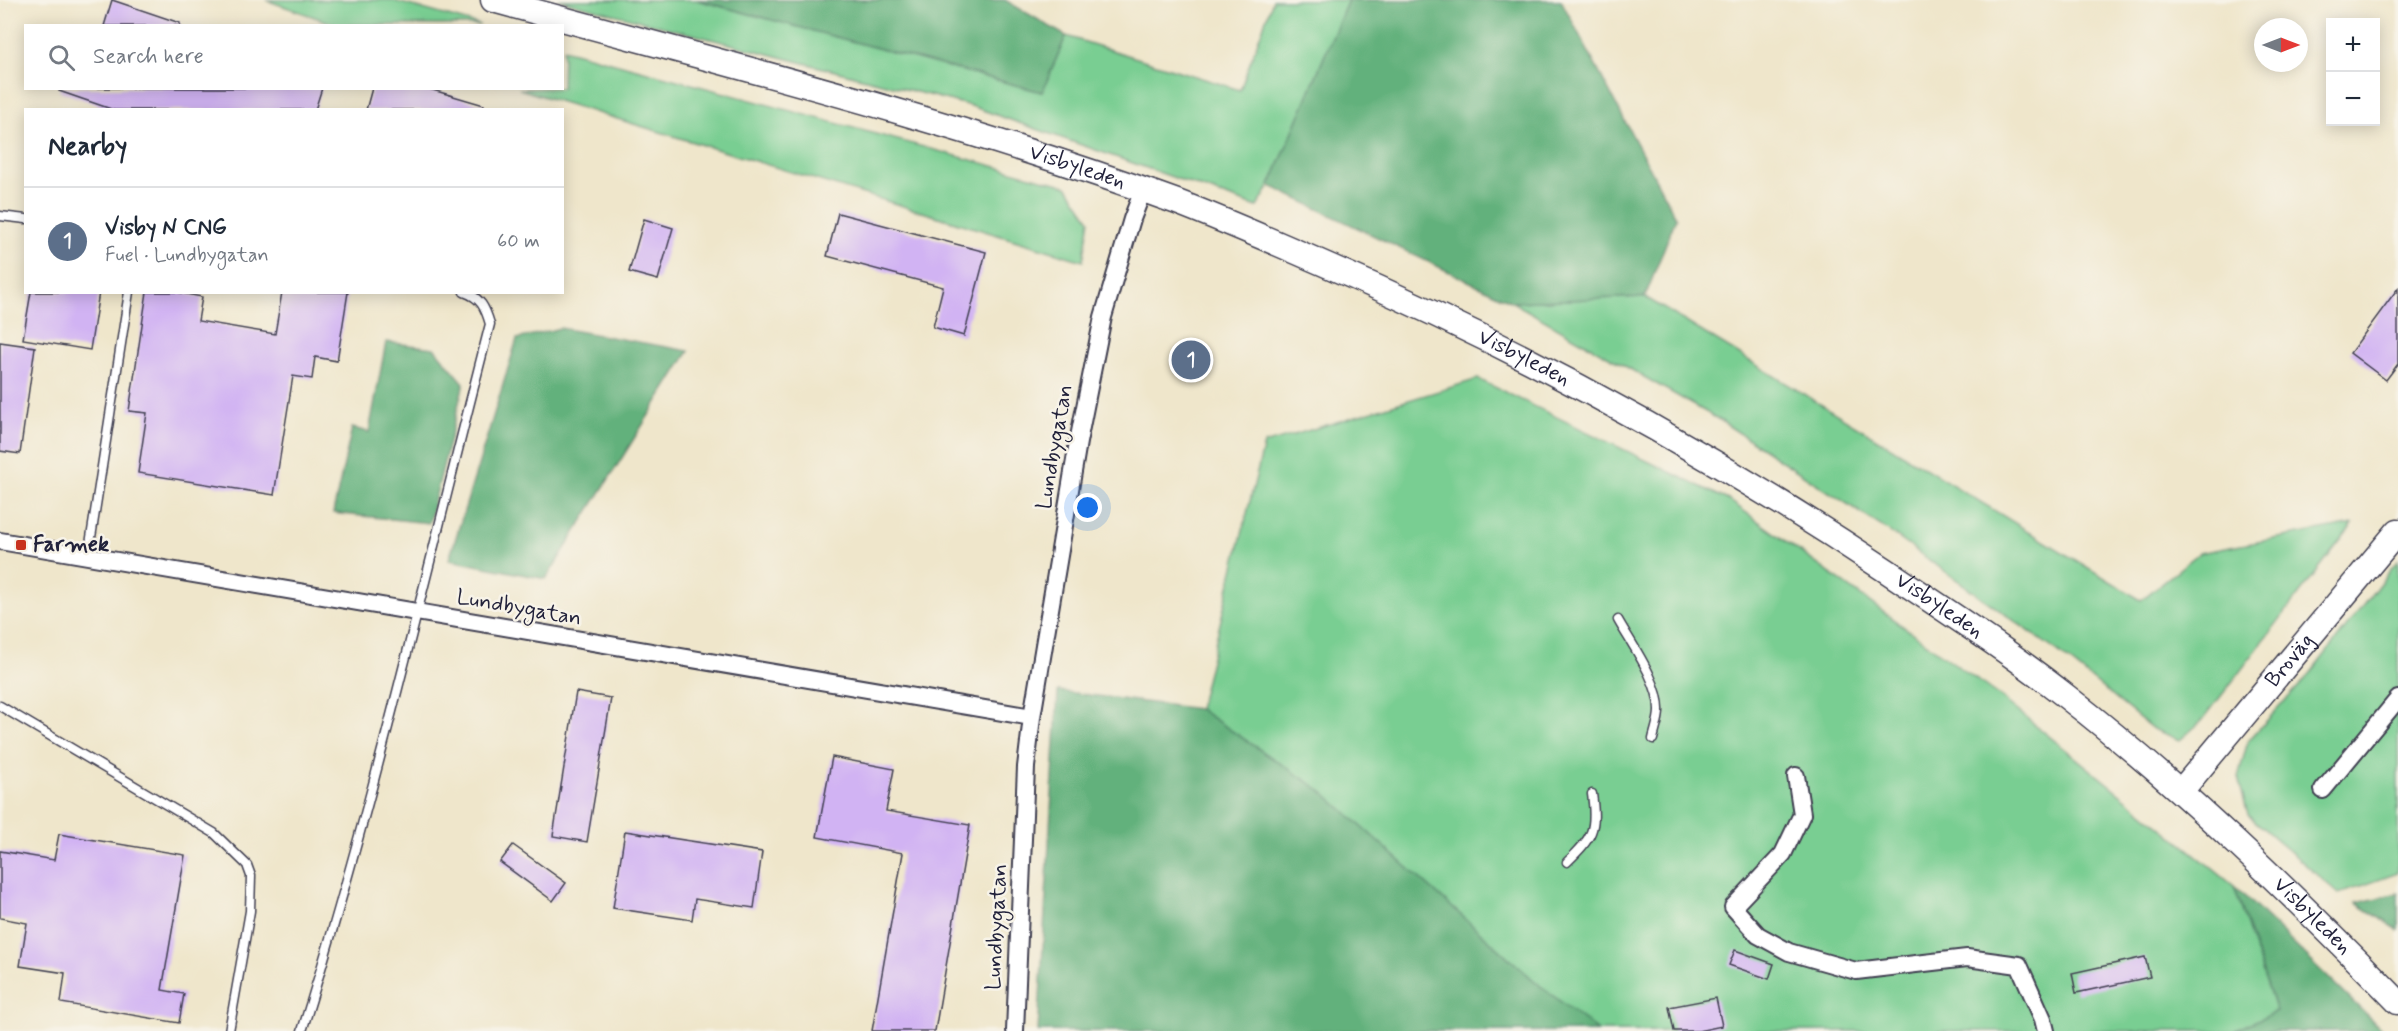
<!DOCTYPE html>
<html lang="en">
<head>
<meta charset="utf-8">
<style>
  :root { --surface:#fff; --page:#f6f6f7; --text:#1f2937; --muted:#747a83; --line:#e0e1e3; --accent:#c8321e }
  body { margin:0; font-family:Mynerve,sans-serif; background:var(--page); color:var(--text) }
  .controls { position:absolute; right:18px; top:18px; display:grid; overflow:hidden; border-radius:0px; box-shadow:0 3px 15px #0003 }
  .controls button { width:54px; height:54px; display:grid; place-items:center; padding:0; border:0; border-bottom:2px solid var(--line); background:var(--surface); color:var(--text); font:30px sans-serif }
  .compass { position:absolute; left:2254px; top:18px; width:54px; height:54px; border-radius:50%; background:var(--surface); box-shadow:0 3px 15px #0003; rotate:90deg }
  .you { position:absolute; left:1088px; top:508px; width:21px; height:21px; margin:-15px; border:4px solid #fff; border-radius:50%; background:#1a73e8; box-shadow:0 0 0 9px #1a73e833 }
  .badge { display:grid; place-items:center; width:39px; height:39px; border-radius:50%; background:var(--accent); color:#fff; font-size:20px; font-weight:700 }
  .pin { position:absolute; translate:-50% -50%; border:3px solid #fff; box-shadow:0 2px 6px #0006 }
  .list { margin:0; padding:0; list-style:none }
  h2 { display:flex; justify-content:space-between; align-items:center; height:78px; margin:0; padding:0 24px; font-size:26px }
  h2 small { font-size:20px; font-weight:400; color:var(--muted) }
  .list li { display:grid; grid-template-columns:39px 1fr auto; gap:18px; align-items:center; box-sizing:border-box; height:108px; padding:0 24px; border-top:2px solid var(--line) }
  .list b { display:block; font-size:22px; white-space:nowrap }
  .list p { margin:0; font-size:20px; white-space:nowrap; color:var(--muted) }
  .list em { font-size:20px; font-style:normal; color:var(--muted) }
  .icon { flex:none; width:33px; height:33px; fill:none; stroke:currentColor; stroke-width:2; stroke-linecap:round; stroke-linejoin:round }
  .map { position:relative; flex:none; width:2398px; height:1031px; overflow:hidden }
  .search { position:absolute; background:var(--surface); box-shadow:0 3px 15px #0003; left:24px; top:24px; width:540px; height:66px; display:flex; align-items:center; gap:15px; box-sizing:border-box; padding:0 21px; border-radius:0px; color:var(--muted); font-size:22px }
  .panel { position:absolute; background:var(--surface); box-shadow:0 3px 15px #0003; left:24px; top:108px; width:540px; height:186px; border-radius:0px }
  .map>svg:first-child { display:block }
  .green { fill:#79ce92; stroke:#4e7866; stroke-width:1.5 }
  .forest { fill:#62b17c; stroke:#426a5c; stroke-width:1.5 }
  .building { fill:#d1b3f3 }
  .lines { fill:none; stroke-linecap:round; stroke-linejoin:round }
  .service-casing { stroke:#413f51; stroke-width:11 }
  .minor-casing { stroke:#413f51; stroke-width:20 }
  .secondary-casing { stroke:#413f51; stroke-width:27 }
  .service { stroke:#fff; stroke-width:8 }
  .minor { stroke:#fff; stroke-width:16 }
  .secondary { stroke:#fff; stroke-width:24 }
  .poi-dot { fill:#c8321e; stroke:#f7f3e8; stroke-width:2 }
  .labels { text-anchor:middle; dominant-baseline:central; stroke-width:5; stroke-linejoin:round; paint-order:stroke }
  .street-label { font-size:22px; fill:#22223b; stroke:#f7f3e8 }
  .poi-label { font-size:22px; font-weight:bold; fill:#22223b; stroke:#f7f3e8; text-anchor:start }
</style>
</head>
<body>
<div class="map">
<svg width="2398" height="1031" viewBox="0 0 2398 1031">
  <rect width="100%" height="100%" fill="#f7f3e8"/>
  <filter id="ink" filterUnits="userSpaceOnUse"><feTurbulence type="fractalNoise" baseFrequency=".0167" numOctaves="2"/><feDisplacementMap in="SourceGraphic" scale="12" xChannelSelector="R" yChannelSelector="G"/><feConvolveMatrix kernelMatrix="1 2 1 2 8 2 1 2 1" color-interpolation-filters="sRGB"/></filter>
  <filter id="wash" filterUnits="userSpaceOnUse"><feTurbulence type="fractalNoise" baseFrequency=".008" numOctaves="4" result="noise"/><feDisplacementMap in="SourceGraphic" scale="24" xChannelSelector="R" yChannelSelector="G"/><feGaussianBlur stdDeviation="1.35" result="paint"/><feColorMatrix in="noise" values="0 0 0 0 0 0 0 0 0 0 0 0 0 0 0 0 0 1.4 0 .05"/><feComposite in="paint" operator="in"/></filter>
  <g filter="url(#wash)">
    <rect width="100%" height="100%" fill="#efe6cb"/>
    <!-- green -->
    <path class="green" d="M 266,0 L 391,0 L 480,25 L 337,25 Z
      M 559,0 L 697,0 L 1042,92 L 1066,36 L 1240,90 L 1273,0 L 1348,0 L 1270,186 L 1257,207 L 971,106 Z
      M 563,49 L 1067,186 L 1090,220 L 1083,261 L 519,89 L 562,88 Z
      M 1645,297 L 2141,600 L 2199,553 L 2353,524 L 2202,721 L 2180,740 L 2153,729 L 2058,652 L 1887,530 L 1718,419 L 1512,302 Z
      M 1478,379 L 1730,501 L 2002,698 L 2234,886 L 2276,1012 L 2234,1031 L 1598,1031 L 1538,984 L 1323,792 L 1199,709 L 1264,444 Z
      M 2398,560 L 2398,873 L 2339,894 L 2248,815 L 2238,777 L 2248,741 L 2310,674 Z"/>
    <!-- forest -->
    <path class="forest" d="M 697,0 L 1005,0 L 1066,36 L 1042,92 Z
      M 1348,0 L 1561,0 L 1676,218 L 1645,297 L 1512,302 L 1270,186 Z
      M 560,328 L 689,351 L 546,579 L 449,560 L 517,339 Z
      M 386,342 L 434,348 L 464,383 L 429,523 L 333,513 L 352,428 L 369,432 Z
      M 1058,691 L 1199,709 L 1323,792 L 1538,984 L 1598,1031 L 1038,1031 Z
      M 2234,886 L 2383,1031 L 2234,1031 L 2276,1011 Z
      M 2398,893 L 2398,930 L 2356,903 Z"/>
    <g id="blocks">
      <!-- building -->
      <path class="building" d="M 112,0 L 180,23 L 180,26 L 104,26 Z
        M 60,88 L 322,88 L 315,110 L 114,110 L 59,91 Z
        M 372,88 L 426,88 L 484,105 L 483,110 L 366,110 Z
        M 838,213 L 986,252 L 964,336 L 933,327 L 943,287 L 827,256 Z
        M 644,219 L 673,228 L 658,280 L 629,272 Z
        M 2398,288 L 2398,364 L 2386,380 L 2350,353 Z
        M 31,292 L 99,292 L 90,350 L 23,339 Z
        M 147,292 L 176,292 L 202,297 L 198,321 L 275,334 L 282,292 L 348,292 L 337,361 L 315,357 L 312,379 L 293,376 L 274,495 L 138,473 L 147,413 L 129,411 Z
        M 0,342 L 35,347 L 20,454 L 0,451 Z
        M 576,692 L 611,698 L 587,842 L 553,836 Z
        M 832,757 L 894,769 L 886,811 L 970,825 L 935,1031 L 872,1031 L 903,853 L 817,837 Z
        M 625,831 L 762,852 L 754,908 L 695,899 L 692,920 L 613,908 Z
        M 59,834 L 185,855 L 162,990 L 184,994 L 179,1023 L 61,1003 L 65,973 L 20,966 L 27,923 L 0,918 L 0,851 L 54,860 Z
        M 513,845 L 566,883 L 553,901 L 500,862 Z
        M 1735,950 L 1774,964 L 1769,979 L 1729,965 Z
        M 2145,957 L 2150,977 L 2076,993 L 2072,973 Z
        M 1716,998 L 1722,1026 L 1698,1031 L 1674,1031 L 1669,1007 Z"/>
    </g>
  </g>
  <g filter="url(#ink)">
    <use href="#blocks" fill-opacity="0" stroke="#413f51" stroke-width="1.5"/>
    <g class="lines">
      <!-- service casing -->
      <g class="service-casing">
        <path id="service" d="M 0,216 L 26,219
          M 88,557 L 129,292
          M 1618,620 C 1632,645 1660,683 1659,711 C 1659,720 1655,730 1653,739
          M 0,706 L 214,833 L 247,865 L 251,876 L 250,911 L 229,1031
          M 1567,862 C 1593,837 1597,830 1592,794
          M 302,1031 C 375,798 429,560 490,324 C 485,307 481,298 464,292"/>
      </g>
      <!-- minor casing -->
      <g class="minor-casing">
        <path id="minor" d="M 0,541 L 1032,717
          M 1796,776 L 1802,814 L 1783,854 L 1733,907 L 1758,935 L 1789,952 L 1856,971 L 1967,958 L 2019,965 L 2043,1019 L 2046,1031
          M 2323,790 L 2398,699
          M 1015,1031 L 1026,767 L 1032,717 L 1078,442 L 1103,317 L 1132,219 L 1143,190"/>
      </g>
      <!-- secondary casing -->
      <g class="secondary-casing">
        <g id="secondary">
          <path id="s1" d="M 493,0 C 722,63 954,120 1177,202 C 1229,222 1279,244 1329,266 C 1525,351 1710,453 1887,571 C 1948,612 2010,652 2067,697 C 2185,789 2293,895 2398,1002"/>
          <path id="s2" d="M 2181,791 L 2398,531"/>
        </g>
      </g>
      <!-- service -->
      <use href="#service" class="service"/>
      <!-- minor -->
      <use href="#minor" class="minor"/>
      <!-- secondary -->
      <use href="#secondary" class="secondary"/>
    </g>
  </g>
  <!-- markers -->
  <rect class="poi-dot" x="15" y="539" width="12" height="12" rx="3"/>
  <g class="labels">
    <!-- street labels -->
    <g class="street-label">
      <text stroke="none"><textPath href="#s1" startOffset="608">Visbyleden</textPath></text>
      <text stroke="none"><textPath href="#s1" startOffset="1094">Visbyleden</textPath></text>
      <text transform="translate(1055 447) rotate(-80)">Lundbygatan</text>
      <text stroke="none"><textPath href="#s1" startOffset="1578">Visbyleden</textPath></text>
      <text transform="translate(519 608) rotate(10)">Lundbygatan</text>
      <text stroke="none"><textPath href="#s2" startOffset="170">Broväg</textPath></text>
      <text stroke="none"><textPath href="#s1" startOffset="2064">Visbyleden</textPath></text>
      <text transform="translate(997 927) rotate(-87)">Lundbygatan</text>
    </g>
    <!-- poi labels -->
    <g class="poi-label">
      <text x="33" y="545">Farmek</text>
    </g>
  </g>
</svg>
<div class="controls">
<button>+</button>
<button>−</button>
</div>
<svg class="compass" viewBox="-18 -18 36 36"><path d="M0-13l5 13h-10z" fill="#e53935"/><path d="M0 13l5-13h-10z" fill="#747a83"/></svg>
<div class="you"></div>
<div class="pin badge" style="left:1191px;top:360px;background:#5c6f8a">1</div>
<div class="search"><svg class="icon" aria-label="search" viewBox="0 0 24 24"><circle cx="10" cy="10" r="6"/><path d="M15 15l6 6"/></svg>Search here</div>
<section class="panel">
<h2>Nearby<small></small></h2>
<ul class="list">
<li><span class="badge" style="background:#5c6f8a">1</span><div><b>Visby N CNG</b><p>Fuel · Lundbygatan</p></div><em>60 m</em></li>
</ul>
</section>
</div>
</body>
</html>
